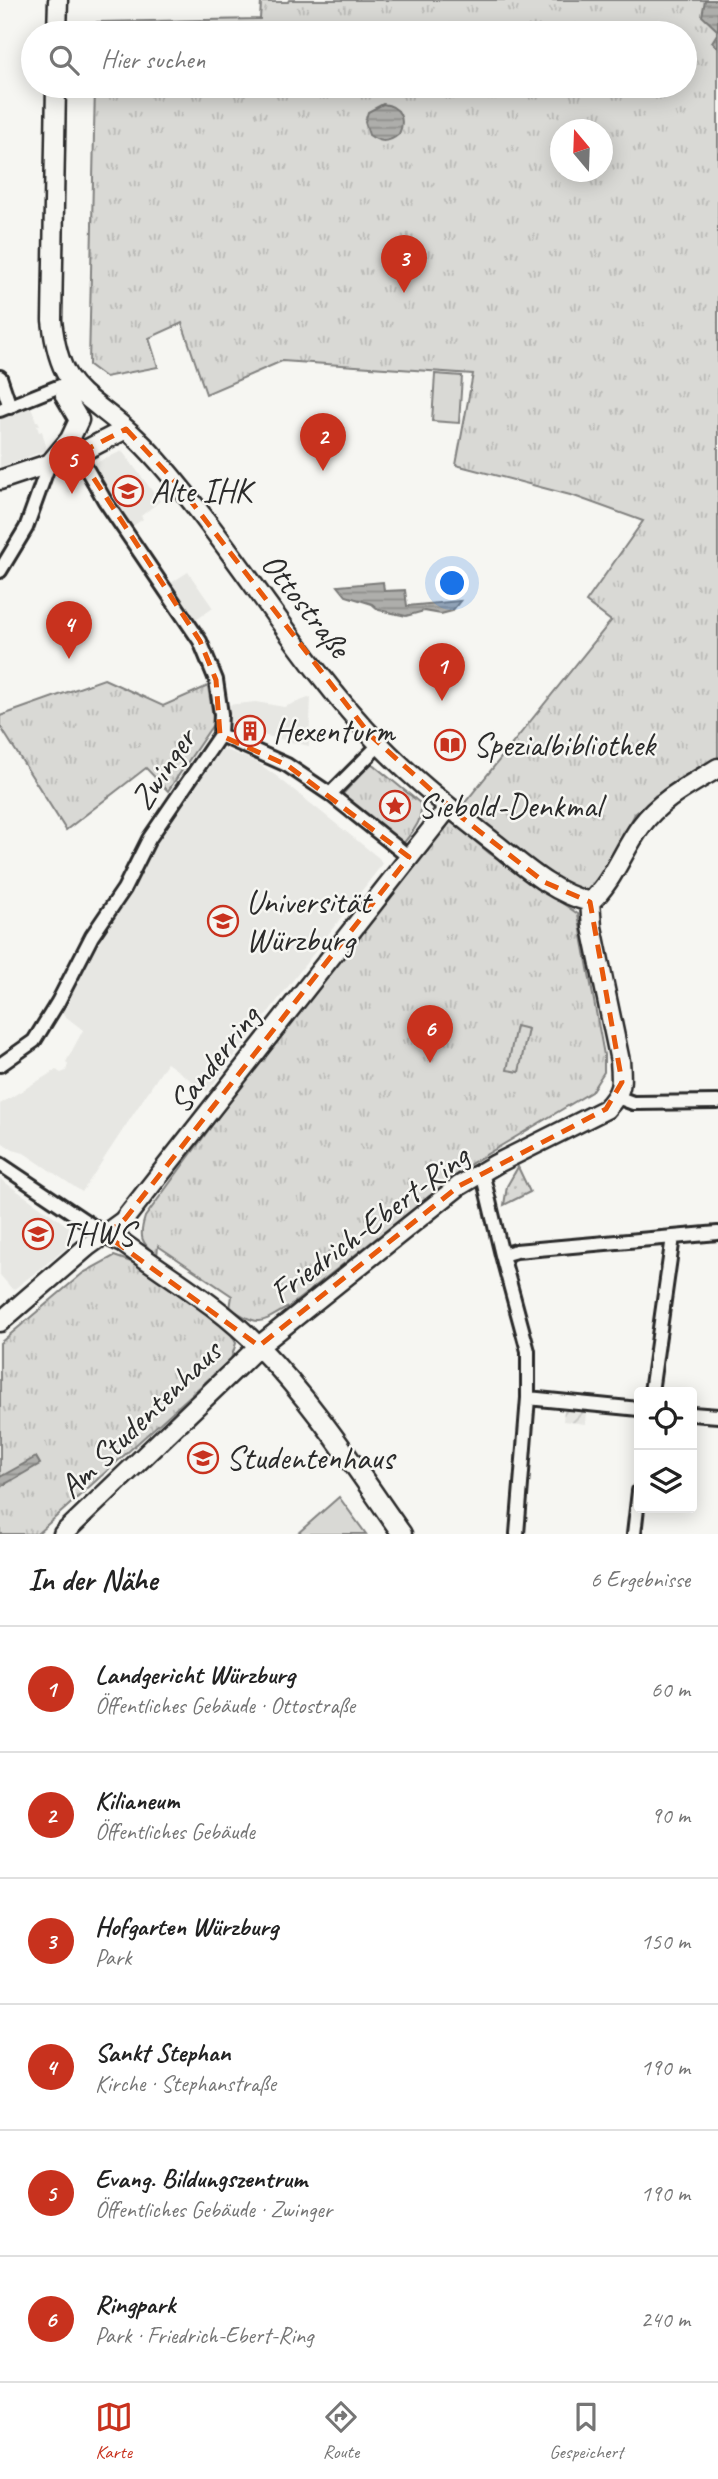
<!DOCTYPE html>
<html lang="de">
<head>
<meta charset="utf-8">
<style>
  :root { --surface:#fff; --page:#f2f2f2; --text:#222; --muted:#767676; --line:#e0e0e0; --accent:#c8321e }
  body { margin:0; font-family:Caveat,sans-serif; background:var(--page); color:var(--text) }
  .controls { position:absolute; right:21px; bottom:21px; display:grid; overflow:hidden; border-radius:7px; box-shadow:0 4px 18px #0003 }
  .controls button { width:63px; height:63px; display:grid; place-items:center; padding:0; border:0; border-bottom:2px solid var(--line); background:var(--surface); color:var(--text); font:35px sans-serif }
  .compass { position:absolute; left:550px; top:119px; width:63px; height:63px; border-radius:50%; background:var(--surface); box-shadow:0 4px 18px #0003; rotate:341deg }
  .you { position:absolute; left:453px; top:584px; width:24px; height:24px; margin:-18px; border:5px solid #fff; border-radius:50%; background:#1a73e8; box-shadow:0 0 0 10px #1a73e833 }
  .badge { display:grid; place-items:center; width:46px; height:46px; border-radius:50%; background:var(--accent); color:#fff; font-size:23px; font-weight:700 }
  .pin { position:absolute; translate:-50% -58px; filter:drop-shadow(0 2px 4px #0008) }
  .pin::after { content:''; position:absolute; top:37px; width:24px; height:21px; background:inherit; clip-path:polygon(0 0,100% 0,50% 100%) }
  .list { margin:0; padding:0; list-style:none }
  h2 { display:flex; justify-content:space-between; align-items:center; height:91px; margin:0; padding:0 28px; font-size:30px }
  h2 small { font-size:23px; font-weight:400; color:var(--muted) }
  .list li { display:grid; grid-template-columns:46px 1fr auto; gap:21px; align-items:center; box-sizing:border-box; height:126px; padding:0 28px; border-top:2px solid var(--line) }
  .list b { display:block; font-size:26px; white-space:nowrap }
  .list p { margin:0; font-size:23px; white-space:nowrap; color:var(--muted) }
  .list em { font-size:23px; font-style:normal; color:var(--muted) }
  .icon { flex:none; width:38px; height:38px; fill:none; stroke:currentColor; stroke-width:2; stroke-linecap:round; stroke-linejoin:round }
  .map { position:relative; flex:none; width:718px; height:1534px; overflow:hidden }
  .search { position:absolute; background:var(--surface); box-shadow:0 4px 18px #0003; left:21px; right:21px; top:21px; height:77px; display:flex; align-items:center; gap:18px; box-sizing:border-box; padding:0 24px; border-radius:38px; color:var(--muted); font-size:26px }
  .sheet { height:847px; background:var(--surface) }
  nav { display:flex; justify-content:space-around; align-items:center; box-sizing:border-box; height:98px; border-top:2px solid var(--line); background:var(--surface); font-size:19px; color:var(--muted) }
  nav a { display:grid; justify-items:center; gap:4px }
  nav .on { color:var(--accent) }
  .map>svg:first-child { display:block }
  .built { fill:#e7e7e3 }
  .industrial { fill:url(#industrial-furrows) }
  .grass { fill:url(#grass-dots); stroke:#828280; stroke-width:2 }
  .park { fill:url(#park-tufts); stroke:#828280; stroke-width:2; fill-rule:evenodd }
  .pitch { fill:#d9d9d5; stroke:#828280; stroke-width:2 }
  .water { fill:url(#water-rules); stroke:#7a7a78; stroke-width:2 }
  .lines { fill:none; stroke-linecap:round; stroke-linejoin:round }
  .street-casing { stroke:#2b2b2b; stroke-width:18 }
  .secondary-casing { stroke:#2b2b2b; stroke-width:23 }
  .street { stroke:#f6f6f2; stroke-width:12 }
  .secondary { stroke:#f6f6f2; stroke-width:18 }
  .marked { fill:none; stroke:#e8590c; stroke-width:5; stroke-dasharray:14 9; stroke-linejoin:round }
  .labels { text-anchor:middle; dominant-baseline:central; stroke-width:5; stroke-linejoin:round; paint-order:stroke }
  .poi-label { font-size:33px; fill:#2b2b2b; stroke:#f6f6f2; text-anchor:start }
  .street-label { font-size:33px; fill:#2b2b2b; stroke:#f6f6f2 }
</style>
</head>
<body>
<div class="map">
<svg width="718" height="1534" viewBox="0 0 718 1534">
  <defs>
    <pattern id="industrial-furrows" width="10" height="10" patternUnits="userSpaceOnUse" patternTransform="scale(1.75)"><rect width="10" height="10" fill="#e7e7e3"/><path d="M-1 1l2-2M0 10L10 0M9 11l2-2" fill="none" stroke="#c6c6c3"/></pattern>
    <pattern id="grass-dots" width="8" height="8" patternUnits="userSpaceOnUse" patternTransform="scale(1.75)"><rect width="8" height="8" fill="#d9d9d5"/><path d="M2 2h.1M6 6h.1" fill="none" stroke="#babab7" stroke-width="1.8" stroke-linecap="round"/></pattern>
    <pattern id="park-tufts" width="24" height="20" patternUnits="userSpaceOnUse" patternTransform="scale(1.75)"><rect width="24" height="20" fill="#d9d9d5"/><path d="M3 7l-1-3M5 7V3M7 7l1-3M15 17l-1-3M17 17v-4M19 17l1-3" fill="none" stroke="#babab7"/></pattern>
    <pattern id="water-rules" width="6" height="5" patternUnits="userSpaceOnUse" patternTransform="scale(1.75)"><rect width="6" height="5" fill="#aeaeab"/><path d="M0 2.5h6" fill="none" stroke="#8e8e8b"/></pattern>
  </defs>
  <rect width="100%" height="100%" fill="#f6f6f2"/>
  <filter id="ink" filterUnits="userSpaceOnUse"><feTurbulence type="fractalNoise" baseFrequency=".0143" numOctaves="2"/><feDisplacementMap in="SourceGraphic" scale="14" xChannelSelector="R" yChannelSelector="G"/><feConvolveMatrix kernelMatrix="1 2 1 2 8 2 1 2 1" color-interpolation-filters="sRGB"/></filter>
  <g filter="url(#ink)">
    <!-- built -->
    <path class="built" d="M 31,407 L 36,421 L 38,421 L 40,425 L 37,426 L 39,432 L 42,431 L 47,450 L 0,467 L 0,419 Z
      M 122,451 L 160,501 L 141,516 L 143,519 L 130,528 L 106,493 L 91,465 Z
      M 188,572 L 213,608 L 196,620 L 171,583 Z
      M 311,697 L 309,746 L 258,734 L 249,738 L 243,732 L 230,732 L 227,705 L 256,702 L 284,707 Z
      M 218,747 L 255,761 L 275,775 L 379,858 L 382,863 L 380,867 L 207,1092 L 167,1063 L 82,1192 L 24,1153 L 13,1150 L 0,1141 L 0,1104 L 56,1070 L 61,1073 L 66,1071 L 68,1064 L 66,1062 L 83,1030 L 56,1009 L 128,886 L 207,758 Z
      M 0,1179 L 75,1231 L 73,1243 L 13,1290 L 0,1275 Z"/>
    <!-- industrial -->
    <path class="industrial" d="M 564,1409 L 586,1411 L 585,1424 L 563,1421 Z"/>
    <!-- grass -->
    <path class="grass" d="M 518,1167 L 530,1192 L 504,1205 L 507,1186 Z"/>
    <!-- park -->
    <path class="park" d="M 289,0 L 718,0 L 718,758 L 665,789 L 635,814 L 588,902 L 576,902 L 463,805 L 611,621 L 586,602 L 643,521 L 574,496 L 456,465 L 473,374 L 282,361 L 206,394 L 182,323 L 149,338 L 158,367 L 105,377 L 89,365 L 95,86 L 685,86 L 685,33 L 96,33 L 97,22 L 260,19 L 261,2 L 288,2 ZM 560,130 L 602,130 L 602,172 L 560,172 Z
      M 104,679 L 163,706 L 208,686 L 214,723 L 168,791 L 146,768 L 66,830 L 0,726 L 0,716 Z
      M 371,763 L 420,803 C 424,821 413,830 403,844 L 341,796 Z
      M 441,812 L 489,853 L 578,914 L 604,1055 L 604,1072 L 591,1092 L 472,1163 L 290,1306 C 259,1324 261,1327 230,1308 L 232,1296 L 158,1246 L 157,1257 C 142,1242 138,1239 145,1217 Z
      M 114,1256 L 137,1264 L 226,1325 L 236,1343 L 231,1359 L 37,1534 L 0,1534 L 0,1343 L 83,1273 Z"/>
    <!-- pitch -->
    <path class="pitch" d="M 435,374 L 462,376 L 459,423 L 432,421 Z
      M 516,1026 L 528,1029 L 519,1072 L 507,1070 Z
      M 339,1497 L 366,1534 L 297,1534 Z"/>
    <!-- water -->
    <path class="water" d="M 705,0 L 718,0 L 718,48 L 712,42 L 717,34 L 717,30 L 702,16 Z
      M 383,104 C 400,106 406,119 399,134 C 389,143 380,143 369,135 L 365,122 L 368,112 Z
      M 383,582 L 384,591 L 405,590 L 407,606 L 460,601 L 452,611 L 441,614 L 424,611 L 406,616 L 379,610 L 372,604 L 346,596 L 338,586 Z
      M 36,1457 L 40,1464 L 0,1487 L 0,1477 Z"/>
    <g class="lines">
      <!-- street casing -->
      <g class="street-casing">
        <path id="street" d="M 0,377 L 10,407
          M 0,410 L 70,382
          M 0,571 L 26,528 L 49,464
          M 220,735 L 287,765 L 330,794 L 409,857
          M 330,794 L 379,745
          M 0,1065 L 34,1041 L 58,1002 L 92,936 L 124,889 L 149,839 L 220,735 L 221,714 L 216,680 L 200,641 L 105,501 L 78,454
          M 617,1097 L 633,1103 L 718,1102
          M 0,1164 L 106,1235
          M 482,1172 L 502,1255 L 528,1351 L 528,1398 L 517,1534
          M 502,1255 L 516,1251 L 718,1233
          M 651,1392 L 673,1237
          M 528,1398 L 639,1409
          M 692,1414 L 718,1416
          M 634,1534 L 639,1491"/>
      </g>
      <!-- secondary casing -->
      <g class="secondary-casing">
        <path id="secondary" d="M 57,33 L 58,0
          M 56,86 L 52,320 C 59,387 79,389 125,428 C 145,445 163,466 179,486 C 248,570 304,666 380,745 C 415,781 456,813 496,844 C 525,867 553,893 590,902
          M 50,463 L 70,439 L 79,420 L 65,396 L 70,382
          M 0,480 L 78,454 L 126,429
          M 590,902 C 613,882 623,850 641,826 C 661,799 690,785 718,768
          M 106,1235 L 123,1243 C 168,1276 220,1306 259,1347 C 314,1403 357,1470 402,1534
          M 0,1322 L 87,1247 L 123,1221 L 449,807
          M 63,1534 L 259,1346 L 459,1186 L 496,1164 L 606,1109 C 623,1091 622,1084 620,1061 L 592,927 L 590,902"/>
      </g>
      <!-- street -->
      <use href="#street" class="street"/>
      <!-- secondary -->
      <use href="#secondary" class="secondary"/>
    </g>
  </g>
  <!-- marked area -->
  <path class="marked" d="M 126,429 L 180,487 L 370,735 L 460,816 L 544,882 L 590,902 L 622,1082 L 606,1109 L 459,1186 L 259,1346 L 106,1235 L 125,1219 L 409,857 L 287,765 L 220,735 L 216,680 L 200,641 L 78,454 Z"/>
  <!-- icons -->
  <defs>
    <g id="university-ring" transform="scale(1.575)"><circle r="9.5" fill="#f6f6f2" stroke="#c8321e" stroke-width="1.5"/><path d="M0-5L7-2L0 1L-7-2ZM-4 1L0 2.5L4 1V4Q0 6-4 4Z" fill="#c8321e"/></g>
    <g id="building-ring" transform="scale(1.575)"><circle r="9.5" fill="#f6f6f2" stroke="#c8321e" stroke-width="1.5"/><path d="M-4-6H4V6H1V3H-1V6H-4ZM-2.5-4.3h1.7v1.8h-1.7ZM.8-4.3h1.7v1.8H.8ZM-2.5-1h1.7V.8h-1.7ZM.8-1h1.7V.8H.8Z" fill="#c8321e"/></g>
    <g id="library-ring" transform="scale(1.575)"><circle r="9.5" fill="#f6f6f2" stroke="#c8321e" stroke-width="1.5"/><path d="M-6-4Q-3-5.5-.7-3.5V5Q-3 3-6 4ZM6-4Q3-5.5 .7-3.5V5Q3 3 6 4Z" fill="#c8321e"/></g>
    <g id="sight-ring" transform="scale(1.575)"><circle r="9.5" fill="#f6f6f2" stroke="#c8321e" stroke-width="1.5"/><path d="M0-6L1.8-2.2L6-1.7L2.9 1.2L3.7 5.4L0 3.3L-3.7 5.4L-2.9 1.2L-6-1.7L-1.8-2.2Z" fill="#c8321e"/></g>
  </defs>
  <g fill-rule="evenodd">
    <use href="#university-ring" x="128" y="491"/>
    <use href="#building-ring" x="250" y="731"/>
    <use href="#library-ring" x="450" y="745"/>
    <use href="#sight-ring" x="395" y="806"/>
    <use href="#university-ring" x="223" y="921"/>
    <use href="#university-ring" x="38" y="1234"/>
    <use href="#university-ring" x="203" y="1458"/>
  </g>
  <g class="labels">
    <!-- poi labels -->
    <g class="poi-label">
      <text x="151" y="491">Alte IHK</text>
      <text x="273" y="731">Hexenturm</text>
      <text x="473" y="745">Spezialbibliothek</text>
      <text x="418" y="806">Siebold-Denkmal</text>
      <text x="246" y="902">Universität<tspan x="246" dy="38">Würzburg</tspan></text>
      <text x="61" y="1234">THWS</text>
      <text x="226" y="1458">Studentenhaus</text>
    </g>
    <!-- street labels -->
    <g class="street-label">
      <text transform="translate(306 605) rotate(52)">Ottostraße</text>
      <text transform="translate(163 769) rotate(-56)">Zwinger</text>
      <text transform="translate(214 1059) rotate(-52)">Sanderring</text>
      <text transform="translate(369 1224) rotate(-37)">Friedrich-Ebert-Ring</text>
      <text transform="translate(140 1419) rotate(-44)">Am Studentenhaus</text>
    </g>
  </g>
</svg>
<div class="controls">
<button><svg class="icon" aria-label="locate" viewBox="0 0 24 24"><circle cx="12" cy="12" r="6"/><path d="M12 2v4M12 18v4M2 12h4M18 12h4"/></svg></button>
<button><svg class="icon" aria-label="layers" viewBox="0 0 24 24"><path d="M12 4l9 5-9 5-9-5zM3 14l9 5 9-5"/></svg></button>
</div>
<svg class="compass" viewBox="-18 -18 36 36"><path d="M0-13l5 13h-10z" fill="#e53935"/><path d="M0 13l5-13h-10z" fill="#767676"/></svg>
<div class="you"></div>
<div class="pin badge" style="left:442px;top:701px">1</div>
<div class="pin badge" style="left:323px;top:471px">2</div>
<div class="pin badge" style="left:404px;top:293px">3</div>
<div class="pin badge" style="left:69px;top:659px">4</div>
<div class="pin badge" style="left:72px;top:494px">5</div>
<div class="pin badge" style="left:430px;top:1063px">6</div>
<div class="search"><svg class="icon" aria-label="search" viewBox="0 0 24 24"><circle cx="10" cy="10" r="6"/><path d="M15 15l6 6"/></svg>Hier suchen</div>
</div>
<section class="sheet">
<h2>In der Nähe<small>6 Ergebnisse</small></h2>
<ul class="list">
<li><span class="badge">1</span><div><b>Landgericht Würzburg</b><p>Öffentliches Gebäude · Ottostraße</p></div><em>60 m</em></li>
<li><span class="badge">2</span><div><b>Kilianeum</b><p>Öffentliches Gebäude</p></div><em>90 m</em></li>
<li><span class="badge">3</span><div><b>Hofgarten Würzburg</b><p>Park</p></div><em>150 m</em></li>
<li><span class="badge">4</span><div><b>Sankt Stephan</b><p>Kirche · Stephanstraße</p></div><em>190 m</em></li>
<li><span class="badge">5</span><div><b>Evang. Bildungszentrum</b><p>Öffentliches Gebäude · Zwinger</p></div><em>190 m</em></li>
<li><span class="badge">6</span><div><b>Ringpark</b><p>Park · Friedrich-Ebert-Ring</p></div><em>240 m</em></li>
</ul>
</section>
<nav>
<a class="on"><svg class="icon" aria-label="map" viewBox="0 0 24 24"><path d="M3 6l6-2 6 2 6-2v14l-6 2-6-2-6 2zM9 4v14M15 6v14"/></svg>Karte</a>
<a><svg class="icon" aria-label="directions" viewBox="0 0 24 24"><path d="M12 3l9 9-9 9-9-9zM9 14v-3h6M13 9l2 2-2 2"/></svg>Route</a>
<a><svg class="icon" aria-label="saved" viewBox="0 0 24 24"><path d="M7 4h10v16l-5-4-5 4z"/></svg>Gespeichert</a>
</nav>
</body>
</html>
